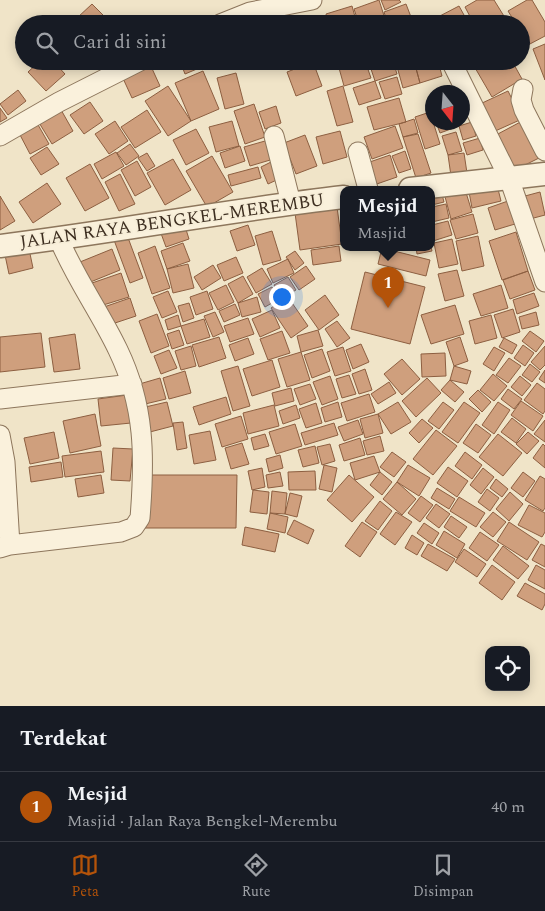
<!DOCTYPE html>
<html lang="id">
<head>
<meta charset="utf-8">
<style>
  :root { --surface:#171b24; --page:#20242c; --text:#f1f3f6; --muted:#9ea1a6; --line:#363941; --accent:#b45309 }
  body { margin:0; font-family:Spectral,serif; background:var(--page); color:var(--text) }
  .controls { position:absolute; right:15px; bottom:15px; display:grid; overflow:hidden; border-radius:10px; box-shadow:0 2px 12px #0003 }
  .controls button { width:45px; height:45px; display:grid; place-items:center; padding:0; border:0; border-bottom:1px solid var(--line); background:var(--surface); color:var(--text); font:25px sans-serif }
  .compass { position:absolute; left:425px; top:85px; width:45px; height:45px; border-radius:50%; background:var(--surface); box-shadow:0 2px 12px #0003; rotate:163deg }
  .you { position:absolute; left:281px; top:296px; width:18px; height:18px; margin:-12px; border:4px solid #fff; border-radius:50%; background:#1a73e8; box-shadow:0 0 0 8px #1a73e833 }
  .badge { display:grid; place-items:center; width:32px; height:32px; border-radius:50%; background:var(--accent); color:#fff; font-size:16px; font-weight:700 }
  .pin { position:absolute; translate:-50% -41px; filter:drop-shadow(0 1px 2px #0008) }
  .pin::after { content:''; position:absolute; top:26px; width:18px; height:15px; background:inherit; clip-path:polygon(0 0,100% 0,50% 100%) }
  .popup { position:absolute; left:340px; top:186px; width:95px; height:65px; box-sizing:border-box; display:grid; place-content:center; border-radius:10px; background:var(--surface); filter:drop-shadow(0 1px 4px #0005); font-size:16px; white-space:nowrap; color:var(--muted) }
  .popup b { font-size:19px; color:var(--text) }
  .popup::after { content:''; position:absolute; left:50%; top:100%; margin-left:-10px; border:10px solid transparent; border-top-color:var(--surface) }
  .list { margin:0; padding:0; list-style:none }
  h2 { display:flex; justify-content:space-between; align-items:center; height:65px; margin:0; padding:0 20px; font-size:21px }
  h2 small { font-size:16px; font-weight:400; color:var(--muted) }
  .list li { display:grid; grid-template-columns:32px 1fr auto; gap:15px; align-items:center; box-sizing:border-box; height:70px; padding:0 20px; border-top:1px solid var(--line) }
  .list b { display:block; font-size:19px; white-space:nowrap }
  .list p { margin:0; font-size:16px; white-space:nowrap; color:var(--muted) }
  .list em { font-size:16px; font-style:normal; color:var(--muted) }
  .icon { flex:none; width:28px; height:28px; fill:none; stroke:currentColor; stroke-width:2; stroke-linecap:round; stroke-linejoin:round }
  .map { position:relative; flex:none; width:545px; height:706px; overflow:hidden }
  .search { position:absolute; background:var(--surface); box-shadow:0 2px 12px #0003; left:15px; right:15px; top:15px; height:55px; display:flex; align-items:center; gap:12px; box-sizing:border-box; padding:0 18px; border-radius:28px; color:var(--muted); font-size:19px }
  .sheet { height:135px; background:var(--surface) }
  nav { display:flex; justify-content:space-around; align-items:center; box-sizing:border-box; height:70px; border-top:1px solid var(--line); background:var(--surface); font-size:14px; color:var(--muted) }
  nav a { display:grid; justify-items:center; gap:2px }
  nav .on { color:var(--accent) }
  .map>svg:first-child { display:block }
  .building { fill:#cf9f7d; stroke:#8d5f41 }
  .lines { fill:none; stroke-linecap:round; stroke-linejoin:round }
  .minor-casing { stroke:#8d765c; stroke-width:21 }
  .tertiary-casing { stroke:#8d765c; stroke-width:25 }
  .minor { stroke:#faf1dc; stroke-width:19 }
  .tertiary { stroke:#faf1dc; stroke-width:22 }
  .labels { text-anchor:middle; dominant-baseline:central; stroke-width:4; stroke-linejoin:round; paint-order:stroke }
  .street-label { font-size:18px; fill:#3d2e20; stroke:#f7eed8 }
</style>
</head>
<body>
<div class="map">
<svg width="545" height="706" viewBox="0 0 545 706">
  <rect width="100%" height="100%" fill="#f0e4c8"/>
  <!-- building -->
  <path class="building" d="M 379,0 L 386,22 L 380,24 L 359,24 L 354,9 Z
    M 381,0 L 399,0 L 401,2 L 385,10 Z
    M 477,0 L 494,0 L 507,21 L 503,24 L 474,24 L 465,7 Z
    M 527,0 L 532,0 L 545,22 L 545,36 L 528,45 L 521,34 L 521,24 L 516,24 L 508,11 Z
    M 92,4 L 103,15 L 94,24 L 82,24 L 77,18 Z
    M 406,4 L 411,17 L 388,24 L 384,12 Z
    M 352,6 L 357,24 L 328,24 L 326,14 Z
    M 459,6 L 469,24 L 439,24 L 436,18 Z
    M 418,19 L 420,24 L 407,24 L 406,23 Z
    M 545,44 L 545,80 L 533,49 Z
    M 40,61 L 53,61 L 65,74 L 46,91 L 28,72 Z
    M 180,61 L 202,61 L 204,66 L 185,74 Z
    M 359,61 L 365,61 L 371,78 L 344,86 L 339,68 Z
    M 376,61 L 393,61 L 397,74 L 375,81 L 369,63 Z
    M 400,61 L 414,61 L 420,83 L 403,88 L 396,63 Z
    M 414,61 L 438,61 L 442,76 L 420,83 Z
    M 482,61 L 512,61 L 522,79 L 492,97 L 474,66 Z
    M 149,62 L 160,86 L 132,98 L 121,74 Z
    M 313,62 L 322,86 L 296,96 L 287,72 Z
    M 203,71 L 219,109 L 191,121 L 175,83 Z
    M 236,73 L 244,104 L 225,109 L 217,78 Z
    M 397,77 L 402,94 L 385,99 L 379,82 Z
    M 375,81 L 381,98 L 359,105 L 353,88 Z
    M 168,86 L 191,121 L 168,136 L 145,101 Z
    M 343,86 L 353,122 L 337,126 L 327,91 Z
    M 18,90 L 26,101 L 8,115 L 0,104 Z
    M 508,91 L 522,119 L 493,132 L 480,104 Z
    M 399,98 L 406,122 L 374,130 L 367,107 Z
    M 90,102 L 103,121 L 84,134 L 70,115 Z
    M 254,104 L 265,137 L 245,144 L 234,111 Z
    M 276,106 L 281,123 L 265,129 L 259,112 Z
    M 0,108 L 7,118 L 0,122 Z
    M 60,108 L 73,131 L 52,144 L 38,121 Z
    M 147,110 L 161,132 L 135,148 L 121,127 Z
    M 430,112 L 440,144 L 425,149 L 415,117 Z
    M 414,119 L 418,133 L 403,137 L 399,124 Z
    M 526,119 L 545,155 L 515,170 L 496,135 Z
    M 115,121 L 128,141 L 109,154 L 95,134 Z
    M 232,121 L 239,146 L 216,152 L 209,127 Z
    M 436,122 L 458,122 L 459,126 L 440,133 Z
    M 472,122 L 476,136 L 463,140 L 459,126 Z
    M 37,123 L 49,144 L 30,154 L 19,133 Z
    M 395,126 L 403,148 L 372,159 L 364,137 Z
    M 196,129 L 209,153 L 186,165 L 173,140 Z
    M 340,131 L 347,157 L 323,164 L 316,137 Z
    M 456,132 L 462,151 L 448,155 L 442,136 Z
    M 418,134 L 431,173 L 416,178 L 403,137 Z
    M 305,135 L 317,166 L 296,174 L 284,143 Z
    M 480,138 L 483,150 L 467,155 L 463,143 Z
    M 272,139 L 277,158 L 250,166 L 244,147 Z
    M 130,144 L 139,156 L 126,165 L 117,153 Z
    M 240,146 L 245,161 L 225,168 L 220,153 Z
    M 47,147 L 59,164 L 41,175 L 30,158 Z
    M 405,151 L 411,169 L 399,173 L 392,156 Z
    M 116,152 L 124,166 L 102,179 L 94,164 Z
    M 147,153 L 155,166 L 147,171 L 138,158 Z
    M 464,153 L 467,173 L 451,176 L 448,155 Z
    M 390,155 L 397,177 L 371,186 L 364,164 Z
    M 212,156 L 233,192 L 207,207 L 186,171 Z
    M 173,159 L 191,190 L 165,205 L 147,173 Z
    M 275,160 L 283,177 L 268,184 L 261,167 Z
    M 137,161 L 151,187 L 135,196 L 121,170 Z
    M 90,164 L 109,198 L 85,211 L 66,178 Z
    M 258,167 L 261,178 L 231,186 L 228,175 Z
    M 120,174 L 135,204 L 119,211 L 105,182 Z
    M 47,183 L 61,204 L 33,223 L 19,202 Z
    M 497,185 L 501,201 L 472,208 L 469,192 Z
    M 464,186 L 472,212 L 451,219 L 444,193 Z
    M 441,191 L 444,202 L 432,205 L 432,193 Z
    M 540,192 L 545,215 L 530,219 L 525,196 Z
    M 0,196 L 15,221 L 0,230 Z
    M 508,201 L 515,224 L 495,230 L 488,208 Z
    M 446,204 L 449,218 L 432,222 L 432,207 Z
    M 337,207 L 342,244 L 300,250 L 295,213 Z
    M 473,214 L 478,233 L 456,239 L 450,220 Z
    M 183,220 L 189,239 L 166,247 L 159,228 Z
    M 448,221 L 452,235 L 433,241 L 432,225 Z
    M 248,225 L 255,245 L 237,251 L 230,231 Z
    M 272,231 L 281,260 L 263,265 L 255,236 Z
    M 516,232 L 528,271 L 502,280 L 489,241 Z
    M 127,235 L 143,278 L 130,283 L 114,240 Z
    M 478,236 L 484,266 L 462,271 L 456,241 Z
    M 452,239 L 458,264 L 439,268 L 434,243 Z
    M 183,243 L 190,261 L 167,269 L 161,251 Z
    M 155,246 L 170,288 L 152,294 L 138,253 Z
    M 339,246 L 341,261 L 313,265 L 311,250 Z
    M 416,247 L 431,247 L 432,251 L 417,254 Z
    M 382,248 L 430,260 L 426,276 L 378,264 Z
    M 29,249 L 33,268 L 9,274 L 5,255 Z
    M 112,249 L 120,270 L 88,283 L 80,262 Z
    M 295,251 L 304,263 L 295,270 L 286,257 Z
    M 236,257 L 243,273 L 224,281 L 217,265 Z
    M 288,259 L 294,273 L 273,283 L 267,269 Z
    M 188,264 L 194,288 L 173,293 L 167,269 Z
    M 213,265 L 221,278 L 202,290 L 194,277 Z
    M 306,266 L 315,279 L 299,290 L 290,277 Z
    M 262,268 L 272,284 L 256,293 L 247,277 Z
    M 457,270 L 464,296 L 445,301 L 438,274 Z
    M 528,271 L 535,290 L 510,299 L 503,280 Z
    M 365,272 L 425,287 L 410,344 L 351,329 Z
    M 121,273 L 129,297 L 100,306 L 92,283 Z
    M 243,276 L 253,294 L 238,303 L 228,284 Z
    M 288,277 L 296,290 L 281,298 L 274,285 Z
    M 226,285 L 234,302 L 218,310 L 209,293 Z
    M 501,285 L 508,308 L 481,316 L 473,294 Z
    M 272,287 L 279,299 L 265,307 L 258,294 Z
    M 168,291 L 177,312 L 162,318 L 153,297 Z
    M 207,291 L 213,309 L 196,315 L 190,297 Z
    M 534,293 L 539,306 L 517,314 L 513,300 Z
    M 325,295 L 339,315 L 319,330 L 305,310 Z
    M 257,297 L 261,312 L 242,317 L 238,303 Z
    M 288,297 L 308,326 L 291,338 L 271,308 Z
    M 130,298 L 136,316 L 109,325 L 104,307 Z
    M 189,303 L 194,318 L 183,322 L 178,306 Z
    M 235,304 L 240,315 L 224,322 L 219,311 Z
    M 455,305 L 464,334 L 431,344 L 421,315 Z
    M 513,309 L 520,332 L 502,338 L 494,315 Z
    M 272,310 L 280,328 L 260,337 L 252,319 Z
    M 215,312 L 224,332 L 213,337 L 204,316 Z
    M 536,312 L 539,325 L 522,329 L 519,317 Z
    M 157,314 L 169,346 L 151,353 L 139,321 Z
    M 178,315 L 181,326 L 168,330 L 165,320 Z
    M 491,315 L 497,338 L 475,344 L 469,321 Z
    M 248,318 L 254,334 L 230,342 L 224,326 Z
    M 204,319 L 210,337 L 187,344 L 181,326 Z
    M 337,321 L 350,338 L 337,347 L 325,329 Z
    M 179,330 L 184,345 L 172,349 L 167,334 Z
    M 318,330 L 323,346 L 301,352 L 297,336 Z
    M 282,331 L 290,353 L 268,360 L 260,339 Z
    M 530,331 L 544,341 L 536,352 L 522,341 Z
    M 41,333 L 45,367 L 0,372 L 0,337 Z
    M 75,334 L 80,369 L 54,372 L 49,338 Z
    M 219,337 L 226,358 L 199,367 L 192,345 Z
    M 460,337 L 468,361 L 454,366 L 446,342 Z
    M 248,338 L 254,354 L 235,361 L 229,345 Z
    M 504,338 L 517,345 L 512,354 L 499,347 Z
    M 361,344 L 369,362 L 353,369 L 346,350 Z
    M 523,345 L 534,353 L 525,366 L 514,358 Z
    M 191,346 L 196,366 L 181,370 L 175,351 Z
    M 545,346 L 545,365 L 540,370 L 531,362 Z
    M 343,347 L 351,371 L 335,376 L 327,352 Z
    M 494,347 L 505,353 L 494,371 L 483,364 Z
    M 322,349 L 330,371 L 312,378 L 304,355 Z
    M 169,350 L 177,368 L 161,374 L 154,356 Z
    M 301,352 L 310,380 L 287,387 L 278,359 Z
    M 445,353 L 446,376 L 422,377 L 421,354 Z
    M 509,358 L 521,366 L 508,383 L 496,375 Z
    M 402,359 L 420,379 L 402,395 L 384,374 Z
    M 272,360 L 280,387 L 252,396 L 243,369 Z
    M 530,364 L 540,372 L 532,382 L 522,375 Z
    M 238,366 L 250,406 L 233,411 L 221,371 Z
    M 454,366 L 471,371 L 467,384 L 450,380 Z
    M 365,369 L 372,390 L 359,394 L 352,374 Z
    M 545,370 L 545,383 L 539,379 Z
    M 185,371 L 191,393 L 169,399 L 163,378 Z
    M 493,374 L 507,386 L 494,401 L 480,390 Z
    M 349,375 L 356,394 L 342,398 L 336,379 Z
    M 330,376 L 338,399 L 322,405 L 313,382 Z
    M 520,376 L 531,385 L 522,396 L 511,387 Z
    M 160,378 L 166,399 L 141,405 L 136,385 Z
    M 427,378 L 441,393 L 416,417 L 402,401 Z
    M 450,380 L 464,392 L 455,402 L 441,390 Z
    M 389,382 L 396,393 L 378,404 L 371,394 Z
    M 537,383 L 545,389 L 545,411 L 543,414 L 524,400 Z
    M 310,384 L 316,399 L 300,405 L 294,389 Z
    M 291,388 L 294,401 L 275,406 L 272,393 Z
    M 508,389 L 522,399 L 514,409 L 501,399 Z
    M 478,390 L 491,402 L 482,412 L 469,399 Z
    M 369,394 L 375,412 L 347,421 L 341,403 Z
    M 127,395 L 131,423 L 101,426 L 98,399 Z
    M 226,397 L 231,414 L 199,425 L 193,407 Z
    M 521,401 L 543,416 L 533,431 L 511,415 Z
    M 167,402 L 173,426 L 146,433 L 141,408 Z
    M 338,402 L 342,417 L 325,422 L 321,408 Z
    M 398,402 L 411,422 L 391,434 L 378,414 Z
    M 443,402 L 454,410 L 439,429 L 428,421 Z
    M 464,402 L 480,413 L 458,443 L 442,432 Z
    M 498,402 L 510,410 L 494,434 L 482,425 Z
    M 316,403 L 322,423 L 306,428 L 299,409 Z
    M 274,405 L 279,426 L 248,434 L 243,413 Z
    M 296,405 L 300,418 L 283,424 L 279,411 Z
    M 95,414 L 101,446 L 70,453 L 63,421 Z
    M 378,414 L 383,433 L 365,438 L 360,419 Z
    M 241,416 L 248,439 L 222,447 L 215,424 Z
    M 512,418 L 526,429 L 516,443 L 501,432 Z
    M 422,419 L 433,428 L 419,443 L 409,433 Z
    M 358,420 L 363,434 L 344,441 L 338,427 Z
    M 545,420 L 545,442 L 534,434 Z
    M 183,422 L 187,448 L 177,450 L 173,423 Z
    M 334,423 L 338,435 L 305,445 L 301,433 Z
    M 295,424 L 302,446 L 276,454 L 269,432 Z
    M 476,424 L 491,435 L 478,453 L 463,443 Z
    M 436,430 L 457,446 L 433,475 L 413,459 Z
    M 210,431 L 216,460 L 194,464 L 189,435 Z
    M 54,432 L 59,458 L 30,464 L 24,438 Z
    M 528,432 L 539,441 L 527,454 L 516,444 Z
    M 265,434 L 269,446 L 254,450 L 251,438 Z
    M 498,434 L 522,453 L 503,476 L 479,457 Z
    M 380,436 L 384,451 L 367,455 L 363,441 Z
    M 360,438 L 365,455 L 344,461 L 339,445 Z
    M 242,443 L 249,464 L 231,469 L 225,448 Z
    M 330,444 L 335,461 L 322,465 L 317,447 Z
    M 543,444 L 545,446 L 545,468 L 533,458 Z
    M 315,446 L 319,463 L 303,467 L 298,450 Z
    M 113,448 L 133,449 L 130,481 L 111,480 Z
    M 101,451 L 104,472 L 65,477 L 62,456 Z
    M 392,452 L 406,462 L 394,477 L 380,467 Z
    M 465,452 L 482,465 L 472,479 L 455,466 Z
    M 280,455 L 283,468 L 269,472 L 266,459 Z
    M 374,456 L 380,472 L 355,480 L 350,463 Z
    M 61,462 L 63,477 L 31,482 L 29,467 Z
    M 324,465 L 337,468 L 332,492 L 319,489 Z
    M 408,465 L 430,478 L 419,496 L 397,482 Z
    M 448,467 L 468,481 L 457,497 L 437,483 Z
    M 262,468 L 265,487 L 252,490 L 248,471 Z
    M 483,468 L 494,477 L 481,494 L 470,485 Z
    M 315,471 L 316,490 L 289,490 L 288,472 Z
    M 280,472 L 283,486 L 268,488 L 266,475 Z
    M 380,472 L 392,482 L 382,495 L 370,485 Z
    M 523,472 L 535,481 L 523,497 L 511,488 Z
    M 101,475 L 104,493 L 78,497 L 75,479 Z
    M 144,475 L 237,475 L 236,528 L 144,528 Z
    M 349,475 L 374,497 L 352,522 L 327,500 Z
    M 540,476 L 545,479 L 545,508 L 543,511 L 525,500 Z
    M 496,479 L 508,489 L 502,497 L 490,488 Z
    M 397,482 L 416,499 L 402,515 L 383,499 Z
    M 437,488 L 455,499 L 449,509 L 431,498 Z
    M 487,489 L 499,498 L 490,511 L 478,502 Z
    M 253,490 L 269,492 L 267,514 L 250,512 Z
    M 272,491 L 287,493 L 285,514 L 270,513 Z
    M 510,492 L 523,504 L 509,521 L 496,509 Z
    M 290,493 L 302,496 L 297,517 L 285,514 Z
    M 421,496 L 433,505 L 420,522 L 408,513 Z
    M 459,497 L 485,513 L 476,527 L 450,511 Z
    M 380,501 L 392,511 L 378,530 L 365,521 Z
    M 436,504 L 450,514 L 439,528 L 426,518 Z
    M 529,505 L 545,513 L 545,532 L 542,537 L 518,525 Z
    M 396,512 L 412,522 L 395,545 L 380,534 Z
    M 493,512 L 506,522 L 493,537 L 480,527 Z
    M 270,513 L 288,517 L 285,533 L 267,529 Z
    M 451,516 L 467,527 L 459,538 L 444,527 Z
    M 294,520 L 314,530 L 308,544 L 287,534 Z
    M 362,522 L 377,532 L 360,557 L 345,546 Z
    M 509,522 L 539,542 L 527,560 L 497,541 Z
    M 424,523 L 439,533 L 432,544 L 417,533 Z
    M 245,527 L 279,534 L 275,552 L 242,545 Z
    M 444,531 L 465,544 L 457,558 L 436,545 Z
    M 480,532 L 499,545 L 487,561 L 469,548 Z
    M 412,535 L 424,543 L 417,555 L 405,548 Z
    M 428,544 L 455,559 L 447,571 L 421,556 Z
    M 541,544 L 545,546 L 545,567 L 532,560 Z
    M 503,546 L 529,566 L 518,579 L 493,560 Z
    M 464,549 L 486,564 L 477,577 L 455,562 Z
    M 492,565 L 515,582 L 502,600 L 479,583 Z
    M 536,565 L 545,570 L 545,589 L 528,580 Z
    M 525,583 L 545,594 L 545,604 L 542,610 L 517,596 Z"/>
  <g class="lines">
    <!-- minor casing -->
    <g class="minor-casing">
      <path id="minor" d="M 220,24 L 250,12 L 312,0
        M 451,61 L 509,178 L 545,282
        M 523,89 L 521,100 L 524,110 L 545,151
        M 0,136 L 59,102 L 140,61
        M 274,136 L 291,203
        M 358,152 L 368,189
        M 0,399 L 132,384
        M 0,435 L 5,462 L 10,545
        M 0,548 L 10,545 L 121,532 L 134,527 L 140,518 C 145,457 145,406 118,350 C 100,312 75,278 59,239"/>
    </g>
    <!-- tertiary casing -->
    <g class="tertiary-casing">
      <path id="tertiary" d="M 410,189 L 545,174
        M 0,246 C 115,232 229,210 344,197"/>
    </g>
    <!-- minor -->
    <use href="#minor" class="minor"/>
    <!-- tertiary -->
    <use href="#tertiary" class="tertiary"/>
  </g>
  <g class="labels">
    <!-- street labels -->
    <g class="street-label">
      <text transform="translate(172 221) rotate(-8)">JALAN RAYA BENGKEL-MEREMBU</text>
    </g>
  </g>
</svg>
<div class="controls">
<button><svg class="icon" aria-label="locate" viewBox="0 0 24 24"><circle cx="12" cy="12" r="6"/><path d="M12 2v4M12 18v4M2 12h4M18 12h4"/></svg></button>
</div>
<svg class="compass" viewBox="-18 -18 36 36"><path d="M0-13l5 13h-10z" fill="#e53935"/><path d="M0 13l5-13h-10z" fill="#9ea1a6"/></svg>
<div class="you"></div>
<div class="pin badge" style="left:388px;top:308px">1</div>
<div class="popup"><b>Mesjid</b>Masjid</div>
<div class="search"><svg class="icon" aria-label="search" viewBox="0 0 24 24"><circle cx="10" cy="10" r="6"/><path d="M15 15l6 6"/></svg>Cari di sini</div>
</div>
<section class="sheet">
<h2>Terdekat<small></small></h2>
<ul class="list">
<li><span class="badge">1</span><div><b>Mesjid</b><p>Masjid · Jalan Raya Bengkel-Merembu</p></div><em>40 m</em></li>
</ul>
</section>
<nav>
<a class="on"><svg class="icon" aria-label="map" viewBox="0 0 24 24"><path d="M3 6l6-2 6 2 6-2v14l-6 2-6-2-6 2zM9 4v14M15 6v14"/></svg>Peta</a>
<a><svg class="icon" aria-label="directions" viewBox="0 0 24 24"><path d="M12 3l9 9-9 9-9-9zM9 14v-3h6M13 9l2 2-2 2"/></svg>Rute</a>
<a><svg class="icon" aria-label="saved" viewBox="0 0 24 24"><path d="M7 4h10v16l-5-4-5 4z"/></svg>Disimpan</a>
</nav>
</body>
</html>
